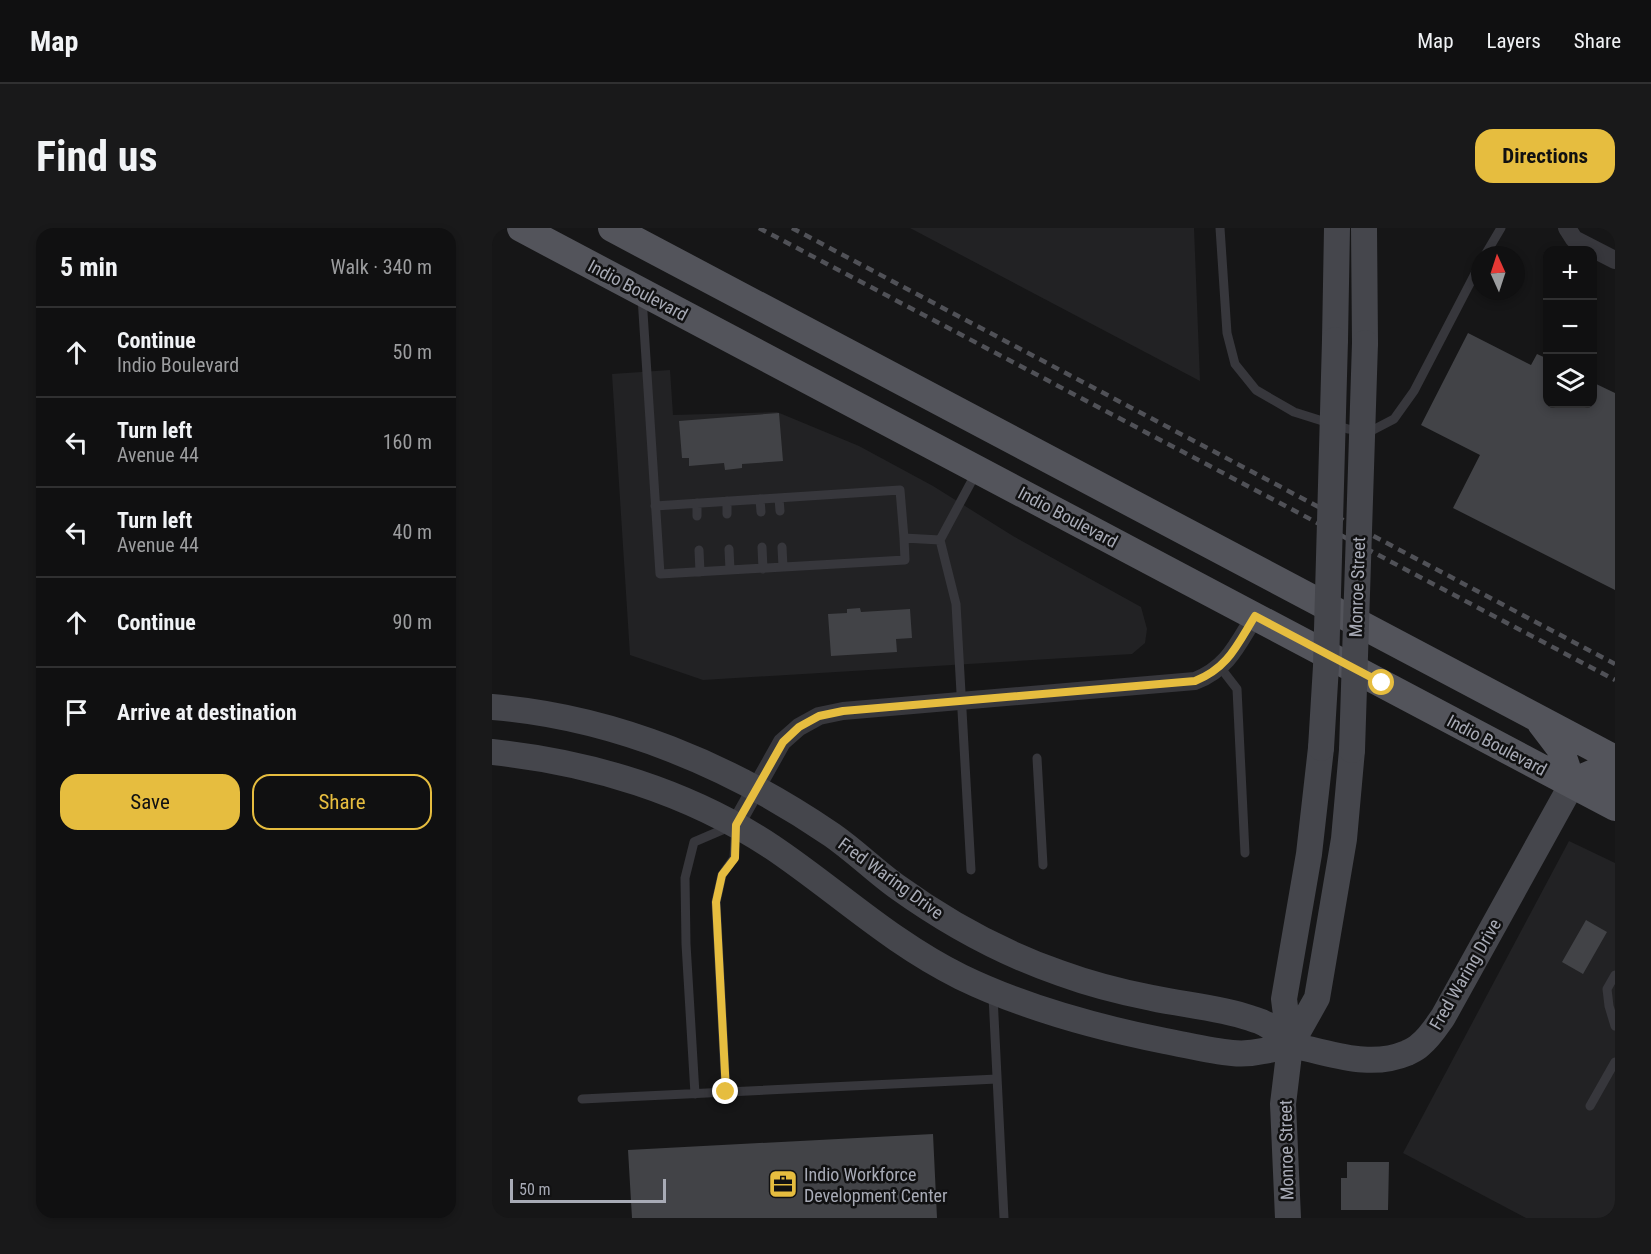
<!DOCTYPE html>
<html lang="en">
<head>
<meta charset="utf-8">
<style>
  :root { --surface:#101011; --page:#19191a; --text:#f1f3f6; --muted:#9c9d9f; --line:#303031; --accent:#e6bd3f }
  body { margin:0; font-family:"Roboto Condensed",sans-serif; background:var(--page); color:var(--text) }
  .controls { position:absolute; right:18px; top:18px; display:grid; overflow:hidden; border-radius:12px; box-shadow:0 3px 9px #0003 }
  .controls button { width:54px; height:54px; display:grid; place-items:center; padding:0; border:0; border-bottom:2px solid var(--line); background:var(--surface); color:var(--text); font:30px sans-serif }
  .compass { position:absolute; left:979px; top:18px; width:54px; height:54px; border-radius:50%; background:var(--surface); box-shadow:0 3px 9px #0003; rotate:357deg }
  .scale { position:absolute; left:18px; bottom:15px; width:156px; box-sizing:border-box; padding-left:6px; border:3px solid #a8abb6; border-top:0; font-size:16px; line-height:21px; white-space:nowrap; color:#a8abb6; -webkit-text-stroke:4px #111112; paint-order:stroke }
  .stop { position:absolute; width:18px; height:18px; margin:-14px; border:4px solid #e6bd3f; border-radius:50%; background:#fff }
  .stop.end { background:#e6bd3f; border-color:#fff; box-shadow:0 2px 6px #0008 }
  .list { margin:0; padding:0; list-style:none }
  h2 { display:flex; justify-content:space-between; align-items:center; height:78px; margin:0; padding:0 24px; font-size:26px }
  h2 small { font-size:20px; font-weight:400; color:var(--muted) }
  .list li { display:grid; grid-template-columns:39px 1fr auto; gap:18px; align-items:center; box-sizing:border-box; height:90px; padding:0 24px; border-top:2px solid var(--line) }
  .list b { display:block; font-size:22px; white-space:nowrap }
  .list p { margin:0; font-size:20px; white-space:nowrap; color:var(--muted) }
  .list em { font-size:20px; font-style:normal; color:var(--muted) }
  .actions { display:flex; gap:12px; padding:18px 24px }
  .actions a { flex:1; padding:14px 0; border:2px solid var(--accent); border-radius:18px; text-align:center; font-size:21px; color:var(--accent) }
  .actions .main { background:var(--accent); color:#111 }
  .icon { flex:none; width:33px; height:33px; fill:none; stroke:currentColor; stroke-width:2; stroke-linecap:round; stroke-linejoin:round }
  .map { position:relative; flex:none; width:1123px; height:990px; overflow:hidden; border-radius:18px }
  header { display:flex; align-items:center; gap:36px; box-sizing:border-box; height:84px; padding:0 30px; background:var(--surface); border-bottom:2px solid var(--line) }
  header strong { font-size:28px }
  nav { display:flex; gap:33px; margin-inline-start:auto; font-size:21px }
  .intro { display:flex; align-items:center; justify-content:space-between; box-sizing:border-box; height:144px; padding:0 36px }
  h1 { margin:0; font-size:42px }
  .button { padding:15px 27px; border-radius:18px; background:var(--accent); color:#111; font-size:21px; font-weight:700 }
  main { display:flex; gap:36px; padding:0 36px }
  aside { flex:1; background:var(--surface); border-radius:18px; box-shadow:0 3px 9px #0003 }
  .map>svg:first-child { display:block }
  .built { fill:#222224 }
  .building { fill:#424347 }
  .lines { fill:none; stroke-linecap:round; stroke-linejoin:round }
  .lane { stroke:#37373c; stroke-width:9 }
  .street { stroke:#37373c; stroke-width:18 }
  .secondary { stroke:#45464c; stroke-width:26 }
  .primary { stroke:#53545b; stroke-width:28 }
  .rail { stroke:#505157; stroke-width:4.5; stroke-dasharray:8 6; stroke-linecap:butt }
  .secondary-bridge { stroke:#45464c; stroke-width:26 }
  .route { stroke:#e6bd3f; stroke-width:8 }
  .labels { text-anchor:middle; dominant-baseline:central; stroke-width:5; stroke-linejoin:round; paint-order:stroke }
  .street-label { font-size:18px; fill:#a8abb6; stroke:#111112 }
  .poi-label { font-size:18px; fill:#a8abb6; stroke:#111112; text-anchor:start }
</style>
</head>
<body>
<header>
<strong>Map</strong>
<nav><a>Map</a><a>Layers</a><a>Share</a></nav>
</header>
<div class="intro"><h1>Find us</h1><a class="button">Directions</a></div>
<main>
<aside>
<h2>5 min<small>Walk · 340 m</small></h2>
<ul class="list">
<li><svg class="icon" aria-label="ahead" viewBox="0 0 24 24"><path d="M12 20V5M6 11l6-6 6 6"/></svg><div><b>Continue</b><p>Indio Boulevard</p></div><em>50 m</em></li>
<li><svg class="icon" aria-label="left" viewBox="0 0 24 24"><path d="M17 20v-9H6M10 6l-5 5 5 5"/></svg><div><b>Turn left</b><p>Avenue 44</p></div><em>160 m</em></li>
<li><svg class="icon" aria-label="left" viewBox="0 0 24 24"><path d="M17 20v-9H6M10 6l-5 5 5 5"/></svg><div><b>Turn left</b><p>Avenue 44</p></div><em>40 m</em></li>
<li><svg class="icon" aria-label="ahead" viewBox="0 0 24 24"><path d="M12 20V5M6 11l6-6 6 6"/></svg><div><b>Continue</b></div><em>90 m</em></li>
<li><svg class="icon" aria-label="arrive" viewBox="0 0 24 24"><path d="M6 21V4h12l-3 4 3 4H6"/></svg><div><b>Arrive at destination</b></div></li>
</ul>
<div class="actions"><a class="main">Save</a><a>Share</a></div>
</aside>
<div class="map">
<svg width="1123" height="990" viewBox="0 0 1123 990">
  <rect width="100%" height="100%" fill="#161617"/>
  <!-- built -->
  <path class="built" d="M 418,0 L 702,0 L 708,153 Z
    M 178,142 L 181,187 L 285,184 L 367,218 L 441,258 L 521,308 L 649,379 L 655,401 L 653,415 L 640,426 L 211,452 L 138,427 L 120,146 Z
    M 1077,613 L 1123,635 L 1123,990 L 1034,990 L 911,925 Z"/>
  <!-- building -->
  <path class="building" d="M 976,105 L 1039,137 L 1045,126 L 1056,131 L 1056,176 L 1100,176 L 1100,154 L 1123,165 L 1123,362 L 961,280 L 988,227 L 929,197 Z
    M 287,185 L 291,233 L 250,236 L 250,240 L 233,242 L 232,235 L 197,238 L 197,230 L 190,230 L 187,193 Z
    M 368,380 L 369,384 L 418,381 L 420,410 L 404,411 L 405,424 L 339,428 L 336,386 L 355,385 L 355,381 Z
    M 1094,692 L 1115,704 L 1091,746 L 1070,734 Z
    M 441,906 L 445,990 L 140,990 L 136,922 Z
    M 855,934 L 897,934 L 896,982 L 849,982 L 849,950 L 855,950 Z"/>
  <g class="lines">
    <!-- lane -->
    <path class="lane" d="M 728,0 L 735,105 L 743,136 L 764,162 L 802,184 L 856,201 L 879,203 L 902,191 L 922,163 L 988,36
      M 993,27 L 1009,0
      M 150,69 L 168,346 L 413,332 L 412,310 L 448,312
      M 287,270 L 288,283
      M 268,271 L 269,284
      M 235,273 L 235,286
      M 205,275 L 205,288
      M 163,278 L 408,262 L 412,310
      M 270,319 L 271,341
      M 290,319 L 291,339
      M 237,321 L 238,342
      M 207,322 L 208,344
      M 728,439 L 745,461 L 753,625
      M 545,530 L 551,637
      M 479,642 L 464,376 L 448,312 L 484,245
      M 1123,747 L 1115,761 L 1117,778 L 1123,798
      M 501,768 L 512,990
      M 203,866 L 194,716 L 193,650 L 202,614 L 244,596 L 242,630 L 230,647 L 224,674 L 234,865
      M 90,871 L 505,851
      M 1098,878 L 1123,834"/>
    <!-- street -->
    <path class="street" d="M 1075,0 L 1082,11 L 1123,32
      M 244,596 L 290,514 L 307,499 L 327,488 L 351,483 L 703,453 C 736,440 745,417 763,388"/>
    <!-- secondary -->
    <path class="secondary" d="M 872,0 L 873,115
      M 843,112 L 845,0
      M 0,479 C 123,489 239,538 340,607 C 363,623 382,642 404,658 C 454,694 510,725 568,745 C 598,756 629,764 660,770 C 692,777 726,779 758,790 C 763,792 770,793 775,797 C 783,802 791,811 798,818
      M 0,524 C 98,534 197,564 280,619 C 344,662 398,714 469,749 C 533,780 603,799 673,813 C 695,817 718,823 740,825 C 750,826 762,825 771,823 C 781,822 792,817 802,818 C 840,825 877,841 915,825 C 919,823 924,821 928,817 C 938,809 944,799 951,789 L 1080,556
      M 798,818 L 825,770 L 852,611 L 860,522
      M 796,990 L 791,876 L 798,818 L 792,771 L 817,626 L 829,520"/>
    <!-- primary -->
    <path class="primary" d="M 29,0 L 1123,579
      M 120,0 L 1123,531
      M 1049,495 L 1068,520 L 1080,556 C 1097,546 1104,540 1123,550"/>
    <!-- rail -->
    <path class="rail" d="M 267,0 L 1123,452
      M 300,0 L 1123,436"/>
    <!-- secondary-bridge -->
    <path class="secondary-bridge" d="M 829,520 L 834,438 L 843,112
      M 860,522 L 873,115"/>
  </g>
  <g class="lines">
    <!-- route -->
    <path class="route" d="M 234,864 L 224,674 L 230,647 L 243,630 L 244,597 L 291,514 L 307,499 L 327,488 L 351,483 L 703,453 C 736,440 745,417 763,388 L 890,455"/>
  </g>
  <!-- icons -->
  <defs>
    <g id="office-square" transform="scale(1.5)"><rect x="-9" y="-9" width="18" height="18" rx="4" fill="#e6bd3f" stroke="#111112"/><path d="M-6-3h4V-5.5h4V-3h4V5H-6ZM-1-4.5V-3h2v-1.5ZM-6 0V1H6V0Z" fill="#111"/></g>
  </defs>
  <g fill-rule="evenodd">
    <use href="#office-square" x="291" y="956"/>
  </g>
  <g class="labels">
    <!-- street labels -->
    <g class="street-label">
      <text transform="translate(146 62) rotate(28)">Indio Boulevard</text>
      <text transform="translate(576 289) rotate(28)">Indio Boulevard</text>
      <text transform="translate(865 359) rotate(-88)">Monroe Street</text>
      <text transform="translate(1005 517) rotate(28)">Indio Boulevard</text>
      <text transform="translate(399 650) rotate(36)">Fred Waring Drive</text>
      <text transform="translate(973 746) rotate(-60)">Fred Waring Drive</text>
      <text transform="translate(794 922) rotate(-91)">Monroe Street</text>
    </g>
    <!-- poi labels -->
    <g class="poi-label">
      <text x="312" y="946">Indio Workforce<tspan x="312" dy="21">Development Center</tspan></text>
    </g>
  </g>
</svg>
<div class="controls">
<button>+</button>
<button>−</button>
<button><svg class="icon" aria-label="layers" viewBox="0 0 24 24"><path d="M12 4l9 5-9 5-9-5zM3 14l9 5 9-5"/></svg></button>
</div>
<svg class="compass" viewBox="-18 -18 36 36"><path d="M0-13l5 13h-10z" fill="#e53935"/><path d="M0 13l5-13h-10z" fill="#9c9d9f"/></svg>
<div class="scale">50 m</div>
<div class="stop" style="left:890px;top:455px"></div>
<div class="stop end" style="left:234px;top:864px"></div>
</div>
</main>
</body>
</html>
